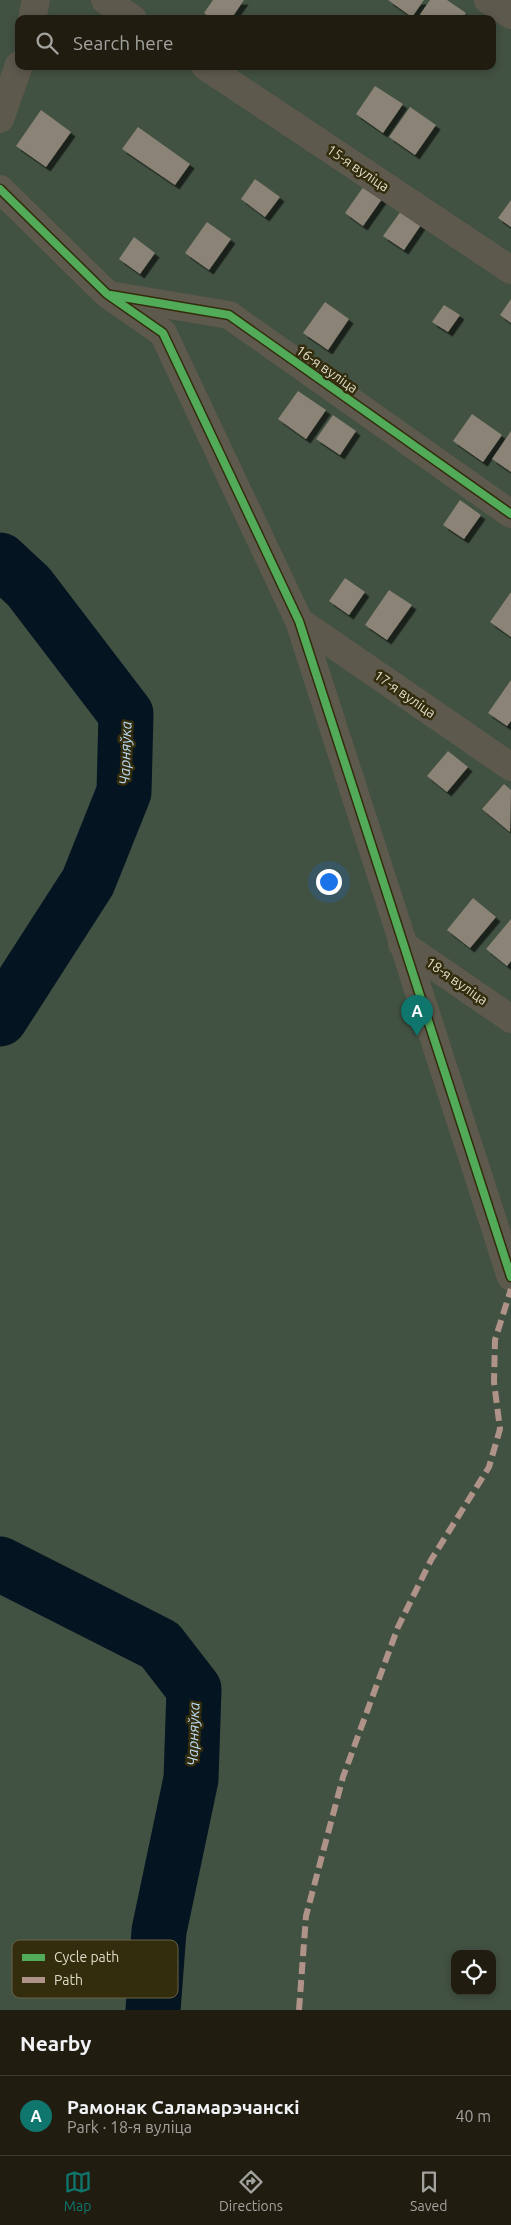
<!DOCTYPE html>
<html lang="en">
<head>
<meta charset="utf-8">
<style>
  :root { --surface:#201d10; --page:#282619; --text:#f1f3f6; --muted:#a2a29f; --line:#3d3b30; --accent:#0f766e }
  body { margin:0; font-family:Ubuntu,sans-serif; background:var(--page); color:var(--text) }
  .controls { position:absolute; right:15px; bottom:15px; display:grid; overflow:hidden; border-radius:10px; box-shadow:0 2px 8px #0003 }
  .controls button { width:45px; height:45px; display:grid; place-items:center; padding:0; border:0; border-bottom:1px solid var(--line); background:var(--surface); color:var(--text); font:25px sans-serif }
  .you { position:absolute; left:328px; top:881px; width:18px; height:18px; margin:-12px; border:4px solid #fff; border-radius:50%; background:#1a73e8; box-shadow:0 0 0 8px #1a73e833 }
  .badge { display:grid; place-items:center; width:32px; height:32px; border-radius:50%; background:var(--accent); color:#fff; font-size:16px; font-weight:700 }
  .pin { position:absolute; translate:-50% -41px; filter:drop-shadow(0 1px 2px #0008) }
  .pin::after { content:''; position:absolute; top:26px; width:18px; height:15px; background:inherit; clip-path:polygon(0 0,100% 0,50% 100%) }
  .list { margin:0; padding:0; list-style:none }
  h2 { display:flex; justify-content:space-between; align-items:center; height:65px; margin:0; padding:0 20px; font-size:21px }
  h2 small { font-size:16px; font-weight:400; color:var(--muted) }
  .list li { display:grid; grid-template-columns:32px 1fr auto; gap:15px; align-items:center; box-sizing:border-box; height:80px; padding:0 20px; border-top:1px solid var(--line) }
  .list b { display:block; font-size:19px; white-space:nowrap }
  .list p { margin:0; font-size:16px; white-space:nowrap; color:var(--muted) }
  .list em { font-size:16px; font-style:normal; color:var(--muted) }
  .icon { flex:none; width:28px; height:28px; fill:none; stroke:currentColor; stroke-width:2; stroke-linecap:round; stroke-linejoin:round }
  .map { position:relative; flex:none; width:511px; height:2010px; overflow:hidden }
  .search { position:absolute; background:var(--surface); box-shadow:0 2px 8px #0003; left:15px; right:15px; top:15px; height:55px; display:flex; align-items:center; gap:12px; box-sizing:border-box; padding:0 18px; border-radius:10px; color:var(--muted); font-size:19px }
  .sheet { height:145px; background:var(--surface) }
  nav { display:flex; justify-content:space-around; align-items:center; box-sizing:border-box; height:70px; border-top:1px solid var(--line); background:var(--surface); font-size:14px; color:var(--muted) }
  nav a { display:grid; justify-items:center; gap:2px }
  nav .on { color:var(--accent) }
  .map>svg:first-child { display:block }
  .green { fill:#415142; fill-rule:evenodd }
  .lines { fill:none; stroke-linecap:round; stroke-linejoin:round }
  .river { stroke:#041421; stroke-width:55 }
  .building { fill:#8b8375; filter:url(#shadow) }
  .minor { stroke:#5e594d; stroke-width:28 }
  .quiet { stroke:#af9288; stroke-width:6; stroke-dasharray:12 6; stroke-linecap:butt }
  .cycleway-casing { stroke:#332d0d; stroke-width:11 }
  .cycleway { stroke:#51ab58; stroke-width:8 }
  .labels { text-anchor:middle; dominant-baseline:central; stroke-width:5; stroke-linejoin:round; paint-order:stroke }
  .street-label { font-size:14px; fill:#dfdcc9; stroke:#332d0d }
  .water-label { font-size:15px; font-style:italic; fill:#bbdbf6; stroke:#332d0d }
  .key { fill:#332d0d; stroke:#676245; stroke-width:1 }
  .key-label { font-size:14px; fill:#dfdcc9 }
</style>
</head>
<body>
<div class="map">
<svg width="511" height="2010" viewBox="0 0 511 2010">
  <defs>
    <filter id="shadow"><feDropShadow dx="4.5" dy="4.5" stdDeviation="0" flood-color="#0009"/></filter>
  </defs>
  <rect width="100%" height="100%" fill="#2b2715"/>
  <!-- green -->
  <path class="green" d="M 0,0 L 511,0 L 511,2010 L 0,2010 ZM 19,19 L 492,19 L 492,66 L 19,66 ZM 455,1954 L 492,1954 L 492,1991 L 455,1991 Z"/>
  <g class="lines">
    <!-- river -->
    <path class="river" d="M 0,560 L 29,587 L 126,714 L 124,792 L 88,882 L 0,1019
      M 0,1564 L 160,1645 L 194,1689 L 191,1779 L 159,1931 L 153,2010"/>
  </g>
  <!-- building -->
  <path class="building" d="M 213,0 L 244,0 L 231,19 L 212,19 L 204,13 Z
    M 388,0 L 424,0 L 412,17 Z
    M 430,0 L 447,0 L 466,13 L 462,19 L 417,19 Z
    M 375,86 L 403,104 L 383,133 L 356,114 Z
    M 410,107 L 436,125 L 415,155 L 389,137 Z
    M 41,110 L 71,132 L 46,167 L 16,146 Z
    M 138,127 L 190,164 L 175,185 L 122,149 Z
    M 255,179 L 280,197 L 265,217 L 241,199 Z
    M 364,186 L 382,199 L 363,226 L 345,213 Z
    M 511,200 L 511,227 L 498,218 Z
    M 401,211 L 421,225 L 404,250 L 383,236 Z
    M 207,222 L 231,239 L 209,270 L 185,253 Z
    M 134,237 L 155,253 L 140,274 L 119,259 Z
    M 511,299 L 511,323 L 500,315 Z
    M 325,302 L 349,319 L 328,350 L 303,333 Z
    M 444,305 L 460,315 L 448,332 L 432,322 Z
    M 298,391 L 326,410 L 306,439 L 278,419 Z
    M 472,414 L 502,435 L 483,462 L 453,441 Z
    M 333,415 L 356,431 L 340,455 L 316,439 Z
    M 511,431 L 511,472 L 492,459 Z
    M 460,500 L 481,515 L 464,539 L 443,525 Z
    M 345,578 L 365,592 L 349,615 L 329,601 Z
    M 389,590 L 412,605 L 387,640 L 365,625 Z
    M 511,592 L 511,637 L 490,622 Z
    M 511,680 L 511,721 L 507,726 L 488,713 Z
    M 448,751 L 468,767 L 447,792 L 427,776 Z
    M 504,784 L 511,790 L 510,832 L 482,809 Z
    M 473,898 L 496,917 L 470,948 L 447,930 Z
    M 511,919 L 511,961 L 507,966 L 486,949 Z"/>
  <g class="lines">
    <!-- minor -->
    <path class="minor" d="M 105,0 L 133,19
      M 488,0 L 511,15
      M 32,19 L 36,0
      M 205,66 L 511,270
      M 0,119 L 19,65
      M 0,189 L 107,294 L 163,333 L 299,621 L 511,1277
      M 115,296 L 229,315 L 511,514
      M 299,621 L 511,767
      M 402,944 L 511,1019"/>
    <!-- quiet -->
    <path class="quiet" d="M 299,2010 L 306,1916 L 343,1777 L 398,1627 L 431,1560 L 489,1467 L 500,1429 L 494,1382 L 495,1340 L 511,1289"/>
    <!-- cycleway casing -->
    <g class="cycleway-casing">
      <path id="cycleway" d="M 0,189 L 107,294 L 163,333 L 299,621 L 511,1277
        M 111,295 L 229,315 L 511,514"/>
    </g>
    <!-- cycleway -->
    <use href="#cycleway" class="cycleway"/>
  </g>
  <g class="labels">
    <!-- street labels -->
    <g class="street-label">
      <text transform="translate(358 168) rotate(34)">15-я вуліца</text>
      <text transform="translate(327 369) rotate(35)">16-я вуліца</text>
      <text transform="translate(405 694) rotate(35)">17-я вуліца</text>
      <text transform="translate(457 981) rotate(35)">18-я вуліца</text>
    </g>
    <!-- water labels -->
    <g class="water-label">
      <text transform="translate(125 753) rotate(-88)">Чарняўка</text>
      <text transform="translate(193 1734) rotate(-88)">Чарняўка</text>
    </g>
  </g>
  <!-- legend -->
  <rect x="12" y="1940" width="166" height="58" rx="8" class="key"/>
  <rect x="22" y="1954" width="23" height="7" fill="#51ab58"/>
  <rect x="22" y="1977" width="23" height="6" fill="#af9288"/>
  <g class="key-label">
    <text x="54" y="1962">Cycle path</text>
    <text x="54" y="1985">Path</text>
  </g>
</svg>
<div class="controls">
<button><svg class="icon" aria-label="locate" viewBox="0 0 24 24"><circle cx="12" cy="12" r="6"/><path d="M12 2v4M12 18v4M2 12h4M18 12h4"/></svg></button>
</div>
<div class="you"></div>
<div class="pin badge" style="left:417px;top:1036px">A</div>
<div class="search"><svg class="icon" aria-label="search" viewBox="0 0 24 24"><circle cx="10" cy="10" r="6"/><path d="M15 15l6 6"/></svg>Search here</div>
</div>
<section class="sheet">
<h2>Nearby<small></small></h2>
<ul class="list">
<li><span class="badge">A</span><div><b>Рамонак Саламарэчанскі</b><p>Park · 18-я вуліца</p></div><em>40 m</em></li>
</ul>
</section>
<nav>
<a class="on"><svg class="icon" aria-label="map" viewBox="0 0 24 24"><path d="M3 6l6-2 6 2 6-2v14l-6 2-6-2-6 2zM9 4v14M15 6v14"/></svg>Map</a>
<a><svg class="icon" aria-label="directions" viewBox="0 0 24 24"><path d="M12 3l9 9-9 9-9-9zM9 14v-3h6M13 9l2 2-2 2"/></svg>Directions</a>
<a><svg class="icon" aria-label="saved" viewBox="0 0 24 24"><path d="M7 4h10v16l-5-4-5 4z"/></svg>Saved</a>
</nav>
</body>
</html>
